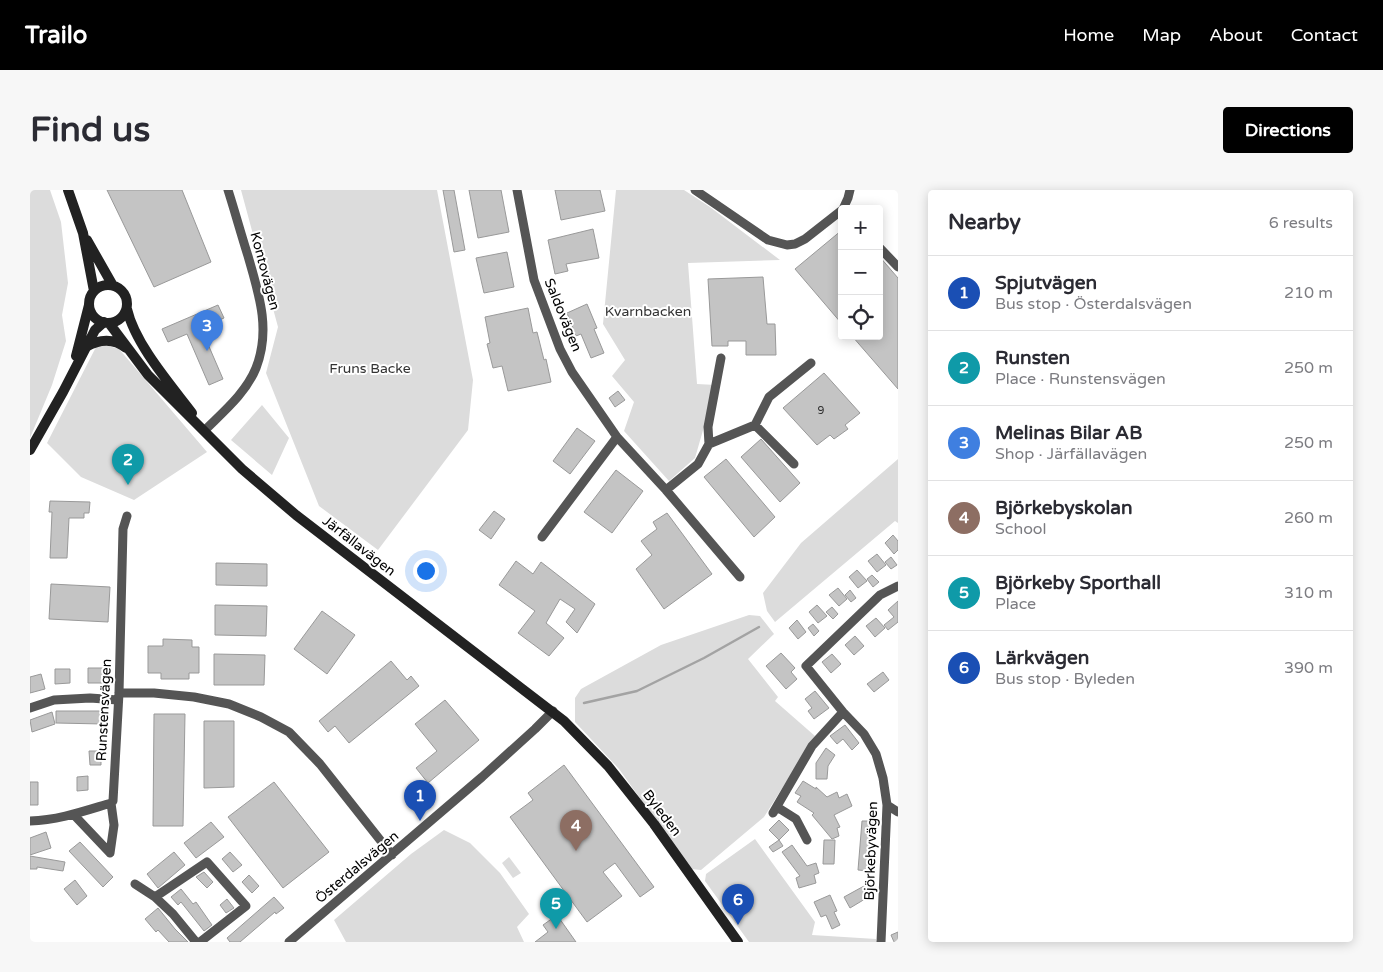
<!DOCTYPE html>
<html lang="en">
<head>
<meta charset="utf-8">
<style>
  :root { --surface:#fff; --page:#f7f7f7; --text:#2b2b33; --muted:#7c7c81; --line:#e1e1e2; --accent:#000 }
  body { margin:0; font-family:"Varela Round",sans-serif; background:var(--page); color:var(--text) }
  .controls { position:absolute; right:15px; top:15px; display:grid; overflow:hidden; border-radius:5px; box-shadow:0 2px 12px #0003 }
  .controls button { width:45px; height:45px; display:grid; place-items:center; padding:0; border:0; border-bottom:1px solid var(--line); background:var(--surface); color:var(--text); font:25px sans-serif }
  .you { position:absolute; left:395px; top:380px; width:18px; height:18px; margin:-12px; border:4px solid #fff; border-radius:50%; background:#1a73e8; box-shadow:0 0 0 8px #1a73e833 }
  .badge { display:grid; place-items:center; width:32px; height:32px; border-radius:50%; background:var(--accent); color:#fff; font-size:16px; font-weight:700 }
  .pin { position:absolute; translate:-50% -41px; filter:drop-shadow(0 1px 2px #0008) }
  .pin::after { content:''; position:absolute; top:26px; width:18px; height:15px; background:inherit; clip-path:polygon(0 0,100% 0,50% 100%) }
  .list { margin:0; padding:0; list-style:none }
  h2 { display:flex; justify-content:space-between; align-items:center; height:65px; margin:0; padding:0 20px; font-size:21px }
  h2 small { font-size:16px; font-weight:400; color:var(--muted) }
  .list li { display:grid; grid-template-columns:32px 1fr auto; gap:15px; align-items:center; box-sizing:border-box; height:75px; padding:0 20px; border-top:1px solid var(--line) }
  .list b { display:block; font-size:19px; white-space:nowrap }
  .list p { margin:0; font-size:16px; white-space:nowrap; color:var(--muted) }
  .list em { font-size:16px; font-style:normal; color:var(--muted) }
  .icon { flex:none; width:28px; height:28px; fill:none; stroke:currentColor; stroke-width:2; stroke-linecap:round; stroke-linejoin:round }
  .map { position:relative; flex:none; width:868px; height:752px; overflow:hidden; border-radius:5px }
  header { display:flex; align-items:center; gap:30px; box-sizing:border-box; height:70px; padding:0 25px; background:var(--accent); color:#fff }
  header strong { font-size:24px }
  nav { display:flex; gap:28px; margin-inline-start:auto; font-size:18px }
  .intro { display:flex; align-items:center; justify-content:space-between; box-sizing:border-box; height:120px; padding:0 30px }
  h1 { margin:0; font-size:35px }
  .button { padding:12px 22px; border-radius:5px; background:var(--accent); color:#fff; font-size:18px; font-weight:700 }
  main { display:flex; gap:30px; padding:0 30px }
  aside { flex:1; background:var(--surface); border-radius:5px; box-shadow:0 2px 12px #0003 }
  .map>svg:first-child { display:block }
  .green { fill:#dcdcdc }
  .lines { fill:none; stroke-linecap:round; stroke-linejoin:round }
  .stream { stroke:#a3a3a3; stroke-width:2.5 }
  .building { fill:#c4c4c4; stroke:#999 }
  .street { stroke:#555; stroke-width:9 }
  .secondary { stroke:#222; stroke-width:10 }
  .labels { text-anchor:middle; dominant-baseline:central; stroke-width:4; stroke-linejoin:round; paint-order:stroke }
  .number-label { font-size:11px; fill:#313131 }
  .street-label { font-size:14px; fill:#000; stroke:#fff }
  .park-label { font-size:14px; fill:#333; stroke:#fff }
</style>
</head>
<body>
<header>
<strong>Trailo</strong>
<nav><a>Home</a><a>Map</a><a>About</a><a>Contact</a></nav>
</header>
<div class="intro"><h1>Find us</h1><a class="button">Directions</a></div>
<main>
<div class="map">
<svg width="868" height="752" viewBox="0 0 868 752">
  <rect width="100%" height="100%" fill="#fff"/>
  <!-- green -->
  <path class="green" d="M 0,0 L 20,0 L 31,32 L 38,93 L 32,125 L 36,151 L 22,195 L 0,248 Z
    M 211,0 L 407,0 L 443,190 L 438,240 L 348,360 L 289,316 L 236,183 L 248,137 Z
    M 586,0 L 654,0 L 680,17 L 750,70 L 658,73 L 667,194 L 686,195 L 665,268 L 639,291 L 594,241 L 604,212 L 582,186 L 595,170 L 573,134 Z
    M 75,155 L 89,159 L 177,262 L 104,310 L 51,287 L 17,253 L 66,157 Z
    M 232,215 L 259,248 L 242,285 L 201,250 Z
    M 868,269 L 868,333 L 865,331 L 745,432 L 737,421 L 733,403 L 771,353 Z
    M 719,425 L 730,426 L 744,444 L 718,469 L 748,507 L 745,511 L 785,546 L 734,627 L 671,680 L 661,679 L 589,579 L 545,532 L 545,508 L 551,499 L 631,455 Z
    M 414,640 L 440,653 L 470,683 L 499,724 L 487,737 L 494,752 L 316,752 L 304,730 L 381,664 Z
    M 725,649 L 785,732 L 782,745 L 846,749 L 847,752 L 719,752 L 675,691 L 676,684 Z
    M 479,667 L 491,683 L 483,688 L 472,673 Z"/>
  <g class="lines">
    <!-- stream -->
    <path class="stream" d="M 554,513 L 607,501 L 674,468 L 729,437"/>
  </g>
  <!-- building -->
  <path class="building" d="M 77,0 L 152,0 L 181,72 L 124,97 Z
    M 413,0 L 424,0 L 435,60 L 424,62 Z
    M 439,0 L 471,0 L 479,42 L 448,48 Z
    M 525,0 L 570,0 L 575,21 L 531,30 Z
    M 563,39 L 569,68 L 536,74 L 538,81 L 525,84 L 518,50 Z
    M 812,40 L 812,134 L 765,79 Z
    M 477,62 L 484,97 L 454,103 L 446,68 Z
    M 849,66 L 868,88 L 868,199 L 822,146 L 849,146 Z
    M 733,87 L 737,134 L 745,134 L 746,165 L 716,165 L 716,151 L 698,151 L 698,156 L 682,156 L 678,89 Z
    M 557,114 L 567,138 L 564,139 L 574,163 L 561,168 L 551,144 L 546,146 L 537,123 Z
    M 188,115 L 194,128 L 171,138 L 193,189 L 179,195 L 157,144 L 138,152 L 132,139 Z
    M 498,118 L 503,143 L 507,142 L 514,170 L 516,169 L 521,192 L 478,201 L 472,176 L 463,178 L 457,154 L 460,153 L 455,127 Z
    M 794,183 L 830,223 L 815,235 L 818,239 L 804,249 L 800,245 L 787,255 L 753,218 Z
    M 588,201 L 595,210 L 585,217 L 579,208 Z
    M 547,238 L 565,251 L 540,284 L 523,271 Z
    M 731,249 L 770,293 L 750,312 L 711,267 Z
    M 696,269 L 745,327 L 724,347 L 674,287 Z
    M 586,280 L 613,301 L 582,343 L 554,322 Z
    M 20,311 L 60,312 L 59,323 L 54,323 L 54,328 L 39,328 L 37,368 L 20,368 L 22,322 L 19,322 Z
    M 464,321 L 475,329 L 461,349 L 449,340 Z
    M 637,323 L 682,384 L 634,419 L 606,379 L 622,365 L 611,351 L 627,339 L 623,332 Z
    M 863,345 L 868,351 L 868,360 L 864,364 L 855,353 Z
    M 847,364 L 856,375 L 847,382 L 838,371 Z
    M 861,367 L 867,375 L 861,379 L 855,372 Z
    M 486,371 L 503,384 L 511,372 L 565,414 L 547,443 L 536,432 L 545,419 L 530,409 L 516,433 L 534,448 L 519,466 L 488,443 L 505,421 L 469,395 Z
    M 186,373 L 237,374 L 237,396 L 186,395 Z
    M 827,380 L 837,391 L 828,398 L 819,387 Z
    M 842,385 L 849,392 L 843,397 L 837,389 Z
    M 21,394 L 80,397 L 78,432 L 19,429 Z
    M 808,398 L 817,409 L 809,416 L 799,405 Z
    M 820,400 L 826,408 L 821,412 L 815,405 Z
    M 868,411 L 868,432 L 858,440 L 854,435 L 864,427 L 858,420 Z
    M 185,415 L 237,416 L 236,446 L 185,445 Z
    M 787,415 L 797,426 L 788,433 L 779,422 Z
    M 802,417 L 808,424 L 803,429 L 796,422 Z
    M 292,421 L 325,445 L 297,484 L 264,459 Z
    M 846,428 L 855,438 L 845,447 L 836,436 Z
    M 767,430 L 776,442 L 768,449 L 759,438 Z
    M 783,434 L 789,441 L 784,446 L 778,438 Z
    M 825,446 L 834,456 L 824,465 L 815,455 Z
    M 133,449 L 162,450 L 162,457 L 169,457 L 169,483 L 159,483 L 159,489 L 131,489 L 131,483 L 118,483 L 118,456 L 133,456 Z
    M 751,463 L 765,478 L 761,482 L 767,489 L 756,499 L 736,476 Z
    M 184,464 L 235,465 L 234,495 L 184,495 Z
    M 802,464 L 811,474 L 801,483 L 792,472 Z
    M 361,471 L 377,490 L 381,486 L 389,496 L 319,553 L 305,536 L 298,542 L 289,531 Z
    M 58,478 L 74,478 L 74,493 L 58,493 Z
    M 25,479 L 40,479 L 40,493 L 25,494 Z
    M 853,482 L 859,490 L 844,502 L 837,494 Z
    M 11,484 L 15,499 L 0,503 L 0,487 Z
    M 785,501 L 799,518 L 784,529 L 778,521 L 782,518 L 775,509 Z
    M 415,510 L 449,550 L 398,593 L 386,578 L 407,561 L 385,534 Z
    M 26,521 L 73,521 L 73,534 L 26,533 Z
    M 22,522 L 25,534 L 2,542 L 0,530 Z
    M 124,524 L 155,524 L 153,636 L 123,636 Z
    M 174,531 L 204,531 L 204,597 L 174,598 Z
    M 815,535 L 829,553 L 822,560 L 813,549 L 807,554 L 800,546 Z
    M 796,558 L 805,565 L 798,576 L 797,589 L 786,589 L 786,573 Z
    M 59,561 L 71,561 L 71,575 L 60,575 Z
    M 534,575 L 624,697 L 610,707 L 585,673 L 573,682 L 592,706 L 557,732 L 480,627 L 503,610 L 498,603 Z
    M 58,586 L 58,600 L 47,601 L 47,587 Z
    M 773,591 L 786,599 L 786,597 L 797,607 L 807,602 L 809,608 L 817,604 L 822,616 L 804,625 L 810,637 L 807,638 L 809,646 L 802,649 L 782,625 L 784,623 L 767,612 L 771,606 L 765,603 Z
    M 0,592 L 8,592 L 8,615 L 0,615 Z
    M 244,592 L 299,662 L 253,698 L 198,627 Z
    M 749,630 L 759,640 L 749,650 L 739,640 Z
    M 832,631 L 842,631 L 839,681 L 828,680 Z
    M 181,632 L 194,647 L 166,668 L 154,653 Z
    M 16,642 L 21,658 L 0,665 L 0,648 Z
    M 749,650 L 753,656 L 743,662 L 739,657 Z
    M 794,650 L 805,650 L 804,674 L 793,674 Z
    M 50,652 L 83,687 L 73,697 L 39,661 Z
    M 762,655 L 777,676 L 786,673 L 789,683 L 784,685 L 786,693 L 769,698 L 766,688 L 770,686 L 752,662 Z
    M 144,662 L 155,675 L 128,698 L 117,684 Z
    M 200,662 L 212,675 L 203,682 L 192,669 Z
    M 0,666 L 35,672 L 33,681 L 7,677 L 7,679 L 0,679 Z
    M 174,682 L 183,692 L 177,698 L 166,687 Z
    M 219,685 L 229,696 L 222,703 L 212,692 Z
    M 45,690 L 57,706 L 47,715 L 34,699 Z
    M 834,696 L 840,706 L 820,718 L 814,707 Z
    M 151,699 L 163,714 L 166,712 L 182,735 L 174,741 L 151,712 L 148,715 L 141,707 Z
    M 800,705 L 807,721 L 804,722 L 810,735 L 802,739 L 796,725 L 791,727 L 784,712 Z
    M 244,707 L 254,718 L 246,724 L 245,722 L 210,752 L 200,752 L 197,748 Z
    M 197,709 L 204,718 L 196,723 L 190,715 Z
    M 128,718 L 145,739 L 158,752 L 139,752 L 128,740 L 126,742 L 115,729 Z
    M 527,725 L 546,752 L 505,752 L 518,742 L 513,735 Z
    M 868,742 L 868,752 L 864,752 L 861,745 Z"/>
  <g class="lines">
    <!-- street -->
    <path class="street" d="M 487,0 L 504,90 L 530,159 L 542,182 L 587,247 L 636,300 L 710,387
      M 665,0 L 738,50 L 757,55 L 765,54 L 775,49 L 812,20
      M 813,19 L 818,8 L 820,0
      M 849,57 L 868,77
      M 725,235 L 739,207 L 781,173
      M 175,240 C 193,222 216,203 226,178 C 241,140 229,104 218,66 C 211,44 205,22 198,0
      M 679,254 L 725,235 L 764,274
      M 679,254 L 678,237 L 691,168
      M 636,300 L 668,274 L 679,254
      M 512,347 L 587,247
      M 89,503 L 124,503 L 164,507 L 199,514 L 231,527 L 259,542 L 290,574 L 362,665
      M 0,518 L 24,510 L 60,508 L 88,510
      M 857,615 L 868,622
      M 747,617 L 766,629 L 777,650
      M 743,623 L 782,556 L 813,522
      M 44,625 L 80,663
      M 0,631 C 29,630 54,621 81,613
      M 80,663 L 84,635 L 81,613 L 83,611 L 89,503 L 93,339 L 97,326
      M 105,694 L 125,707 L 143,724 L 166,752
      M 125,707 L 177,672 L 216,716 L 170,752
      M 259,752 L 452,587 L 505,539 L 523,521
      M 851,752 L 857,615 L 853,588 L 846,564 L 834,544 L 813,522 L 776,476 L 850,405 L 868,396"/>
    <!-- secondary -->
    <path class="secondary" d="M 38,0 L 53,43 L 64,101
      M 57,50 L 82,94
      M59 114a19 19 0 1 1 38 0a19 19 0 1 1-38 0Z
      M 97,119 C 105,154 140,194 162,223
      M 79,133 L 118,185 L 212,279 L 266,325 L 534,531 L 578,576 L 624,634 L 708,752
      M 56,157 C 69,149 84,148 96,158
      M 46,166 L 59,115
      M 0,260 L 33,202 L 65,140 L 74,132"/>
  </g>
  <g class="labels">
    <!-- number labels -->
    <g class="number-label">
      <text x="791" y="220">9</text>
    </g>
    <!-- street labels -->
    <g class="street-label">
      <text transform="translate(235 81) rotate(75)">Kontovägen</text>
      <text transform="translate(533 125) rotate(68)">Saldovägen</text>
      <text transform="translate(329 356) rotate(38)">Järfällavägen</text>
      <text transform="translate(74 520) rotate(-87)">Runstensvägen</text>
      <text transform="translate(632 623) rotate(53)">Byleden</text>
      <text transform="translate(841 661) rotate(-88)">Björkebyvägen</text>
      <text transform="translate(327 677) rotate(-40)">Österdalsvägen</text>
    </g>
    <!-- park labels -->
    <g class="park-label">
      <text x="618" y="121">Kvarnbacken</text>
      <text x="340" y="178">Fruns Backe</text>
    </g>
  </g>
</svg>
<div class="controls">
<button>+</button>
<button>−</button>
<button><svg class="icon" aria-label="locate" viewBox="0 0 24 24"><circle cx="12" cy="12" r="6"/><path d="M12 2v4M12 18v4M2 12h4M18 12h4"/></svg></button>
</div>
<div class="you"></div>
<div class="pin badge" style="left:390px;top:631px;background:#1a4fb4">1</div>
<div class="pin badge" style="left:98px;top:295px;background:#0f9aa8">2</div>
<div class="pin badge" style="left:177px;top:161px;background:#3f7fe0">3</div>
<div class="pin badge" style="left:546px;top:661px;background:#8d6e63">4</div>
<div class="pin badge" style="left:526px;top:739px;background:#0f9aa8">5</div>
<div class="pin badge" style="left:708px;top:735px;background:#1a4fb4">6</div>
</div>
<aside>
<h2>Nearby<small>6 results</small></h2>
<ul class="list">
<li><span class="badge" style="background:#1a4fb4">1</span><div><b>Spjutvägen</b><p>Bus stop · Österdalsvägen</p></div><em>210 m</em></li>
<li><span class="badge" style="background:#0f9aa8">2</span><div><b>Runsten</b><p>Place · Runstensvägen</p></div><em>250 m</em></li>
<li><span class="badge" style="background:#3f7fe0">3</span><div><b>Melinas Bilar AB</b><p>Shop · Järfällavägen</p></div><em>250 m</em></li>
<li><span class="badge" style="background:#8d6e63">4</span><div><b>Björkebyskolan</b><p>School</p></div><em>260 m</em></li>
<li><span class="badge" style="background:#0f9aa8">5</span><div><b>Björkeby Sporthall</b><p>Place</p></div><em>310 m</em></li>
<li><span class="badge" style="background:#1a4fb4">6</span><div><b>Lärkvägen</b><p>Bus stop · Byleden</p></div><em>390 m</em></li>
</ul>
</aside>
</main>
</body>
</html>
